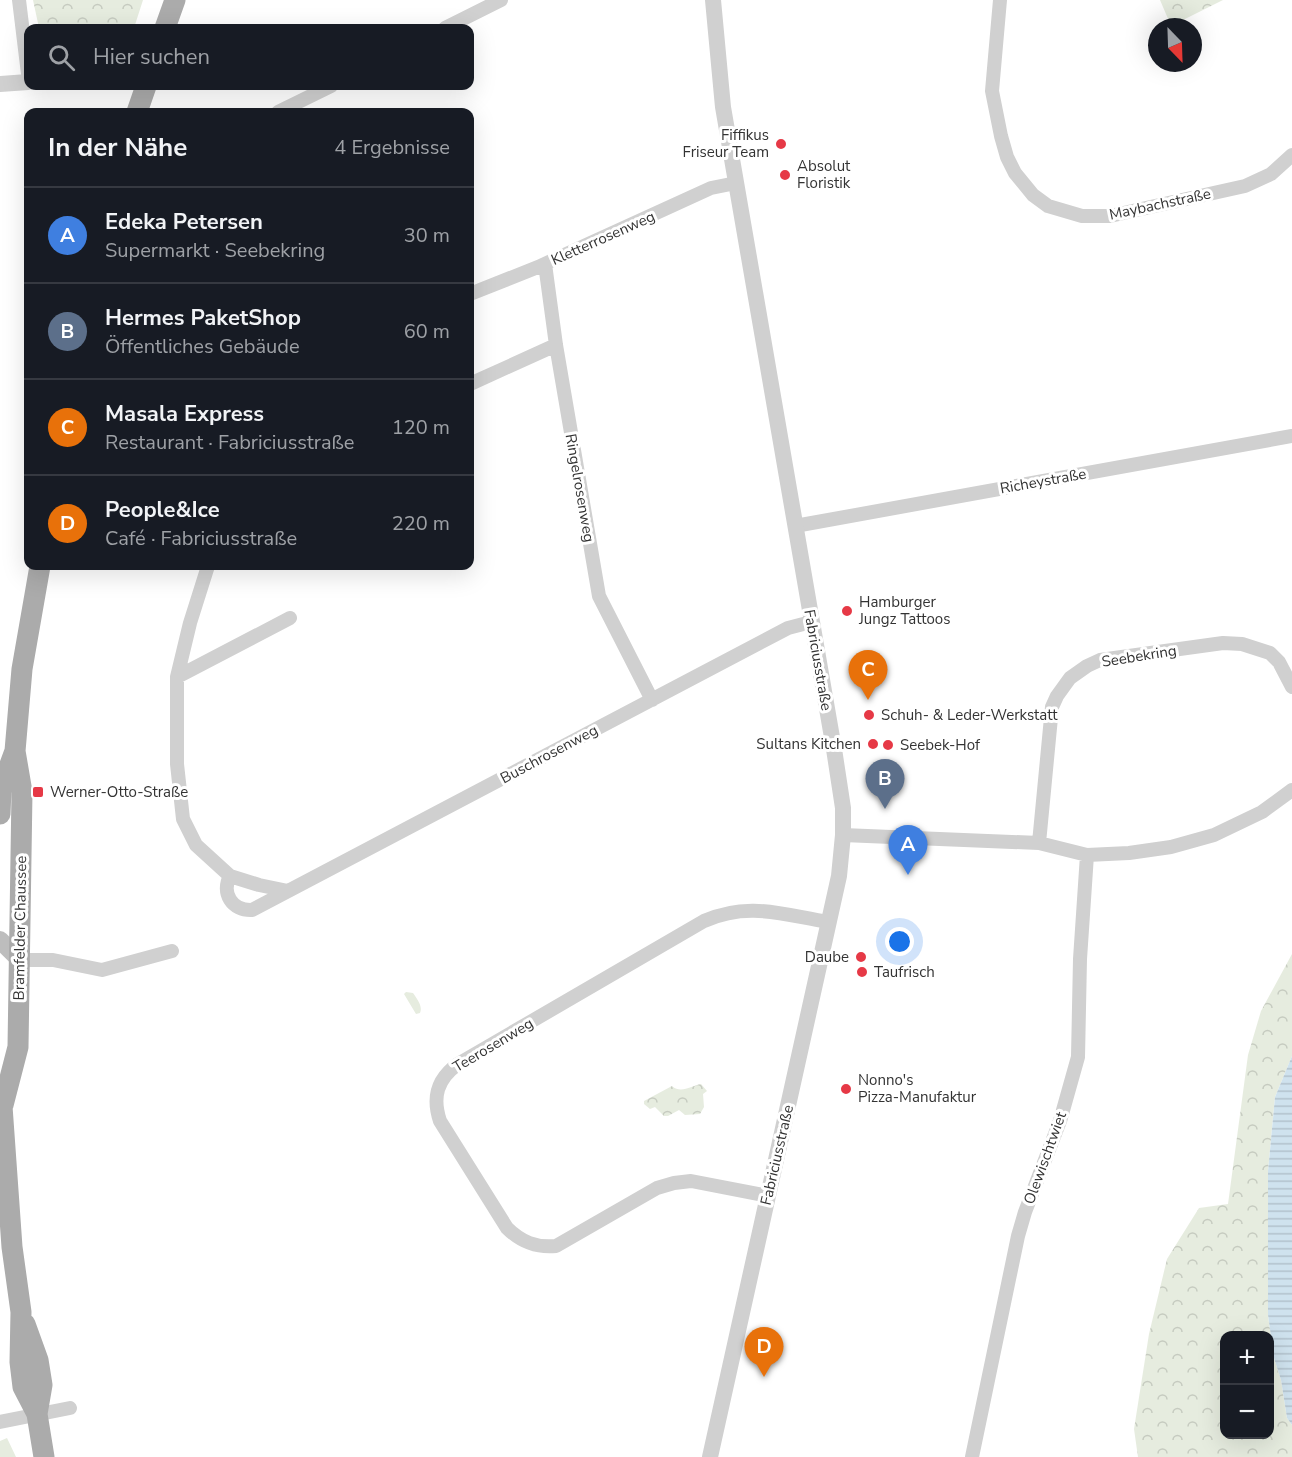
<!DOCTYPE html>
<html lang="de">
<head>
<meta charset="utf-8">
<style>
  :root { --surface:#171b24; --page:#242831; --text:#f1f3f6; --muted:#9ea1a6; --line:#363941; --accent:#7c3aed }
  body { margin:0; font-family:"Nunito Sans",sans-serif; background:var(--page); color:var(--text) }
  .controls { position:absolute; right:18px; bottom:18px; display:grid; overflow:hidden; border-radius:12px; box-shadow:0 6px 24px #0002 }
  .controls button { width:54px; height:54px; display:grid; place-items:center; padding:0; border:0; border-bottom:2px solid var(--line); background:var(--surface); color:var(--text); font:30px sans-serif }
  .compass { position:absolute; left:1148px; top:18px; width:54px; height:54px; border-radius:50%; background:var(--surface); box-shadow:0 6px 24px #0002; rotate:157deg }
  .you { position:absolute; left:900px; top:942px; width:21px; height:21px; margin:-15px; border:4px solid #fff; border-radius:50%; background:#1a73e8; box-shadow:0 0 0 9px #1a73e833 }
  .badge { display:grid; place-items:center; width:39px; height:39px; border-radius:50%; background:var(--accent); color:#fff; font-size:20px; font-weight:700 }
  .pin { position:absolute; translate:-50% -50px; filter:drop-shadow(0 2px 3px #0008) }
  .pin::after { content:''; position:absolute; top:32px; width:21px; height:18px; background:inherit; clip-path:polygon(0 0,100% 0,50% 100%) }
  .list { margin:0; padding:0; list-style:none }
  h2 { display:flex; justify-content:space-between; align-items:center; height:78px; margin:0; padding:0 24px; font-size:26px }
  h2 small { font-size:20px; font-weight:400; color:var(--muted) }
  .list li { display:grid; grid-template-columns:39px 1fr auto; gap:18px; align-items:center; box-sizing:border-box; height:96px; padding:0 24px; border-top:2px solid var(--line) }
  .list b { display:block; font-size:22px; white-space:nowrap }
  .list p { margin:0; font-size:20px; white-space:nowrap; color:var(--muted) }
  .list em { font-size:20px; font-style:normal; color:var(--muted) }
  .icon { flex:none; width:33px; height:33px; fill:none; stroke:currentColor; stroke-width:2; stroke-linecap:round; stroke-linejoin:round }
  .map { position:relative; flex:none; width:1292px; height:1457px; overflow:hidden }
  .search { position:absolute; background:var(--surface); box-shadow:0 6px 24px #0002; left:24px; top:24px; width:450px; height:66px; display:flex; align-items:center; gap:15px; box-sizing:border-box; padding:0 21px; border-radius:12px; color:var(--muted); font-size:22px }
  .panel { position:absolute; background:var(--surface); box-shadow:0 6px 24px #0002; left:24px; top:108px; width:450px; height:462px; border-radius:12px }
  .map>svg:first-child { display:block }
  .grass { fill:#e6ecdf }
  .park { fill:url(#park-crowns); fill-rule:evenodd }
  .water { fill:url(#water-rules) }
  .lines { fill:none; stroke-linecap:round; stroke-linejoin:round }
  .minor { stroke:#d0d0d0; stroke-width:14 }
  .tertiary { stroke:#d0d0d0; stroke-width:16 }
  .secondary { stroke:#bdbdbd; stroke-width:18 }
  .primary { stroke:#ababab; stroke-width:21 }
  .poi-dot { fill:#e63946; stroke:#fff; stroke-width:2 }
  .labels { text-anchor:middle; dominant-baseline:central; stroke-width:6; stroke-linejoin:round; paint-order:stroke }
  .poi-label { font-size:15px; fill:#333; stroke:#fff; text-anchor:start }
  .street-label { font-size:15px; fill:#333; stroke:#fff }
</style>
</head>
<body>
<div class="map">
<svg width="1292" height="1457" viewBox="0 0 1292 1457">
  <defs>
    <pattern id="park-crowns" width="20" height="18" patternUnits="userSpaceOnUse" patternTransform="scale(1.5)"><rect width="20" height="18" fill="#e6ecdf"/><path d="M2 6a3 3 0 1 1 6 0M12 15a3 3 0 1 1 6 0" fill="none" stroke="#c6cbc0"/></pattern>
    <pattern id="water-rules" width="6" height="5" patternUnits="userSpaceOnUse" patternTransform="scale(1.5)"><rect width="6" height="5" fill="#cfe2ee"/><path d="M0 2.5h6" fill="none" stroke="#b2c2cd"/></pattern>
  </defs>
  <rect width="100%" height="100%" fill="#fff"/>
  <!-- grass -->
  <path class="grass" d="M 406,992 L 413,993 C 417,999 423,1006 420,1013 L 416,1014 L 404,994 Z
    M 7,1438 L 16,1457 L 0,1457 L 0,1441 Z"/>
  <!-- park -->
  <path class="park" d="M 33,0 L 143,0 L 134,28 L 39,28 Z
    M 1160,0 L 1223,0 L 1173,25 L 1169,21 Z
    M 1292,954 L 1292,1056 L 1275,1097 L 1268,1171 L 1268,1315 L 1274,1358 L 1281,1380 L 1287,1418 L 1292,1425 L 1292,1457 L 1138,1457 L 1134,1429 L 1149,1334 L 1167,1259 L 1199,1208 L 1228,1204 L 1248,1055 L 1261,1011 ZM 1224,1336 L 1270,1336 L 1270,1434 L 1224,1434 Z
    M 701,1084 L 707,1091 L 703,1094 L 704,1107 L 700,1114 L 685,1115 L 679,1110 L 668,1116 L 664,1116 L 655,1107 L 650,1109 L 644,1104 L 644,1101 L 672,1086 C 681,1094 691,1086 701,1084 Z"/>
  <!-- water -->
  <path class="water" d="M 1292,1056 L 1292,1425 L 1287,1418 L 1281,1380 L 1274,1358 L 1268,1315 L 1268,1171 L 1275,1097 Z"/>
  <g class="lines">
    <!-- minor -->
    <path class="minor" d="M 19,0 L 28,74
      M 1000,0 L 992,91 L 1001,136 L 1007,157 L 1015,173 L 1033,195 L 1048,206 L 1082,216 L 1110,216 L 1245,186 L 1271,174 L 1292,155
      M 445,28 L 501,0
      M 278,112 L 331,86
      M 545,264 L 556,345 L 599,596 L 652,700
      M 470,294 L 538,267 L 711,188 L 736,183
      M 470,384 L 556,345
      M 795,526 L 1292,436
      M 208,566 L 190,623 L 177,677 L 177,764 L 183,819 L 196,845 L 230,876 C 221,893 232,911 252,910 L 788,628 L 811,622
      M 177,677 L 290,618
      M 843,835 L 1039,843 L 1087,855 L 1129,853 L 1171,847 L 1214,835 L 1262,812 L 1292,790
      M 1039,843 L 1052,707 L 1057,696 L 1070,678 L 1087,666 L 1100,660 L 1223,643 L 1242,644 L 1270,653 L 1279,662 L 1292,687
      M 230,876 L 259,885 L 288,891
      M 20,960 L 53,960 L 102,970 L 172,951
      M 768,1196 L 691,1181 L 674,1183 L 657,1188 L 556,1246 C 536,1248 521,1242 507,1228 L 440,1121 C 432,1097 437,1079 458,1064 L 704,921 C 749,901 783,915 829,922
      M 0,1422 L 70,1408
      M 972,1457 L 1018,1236 L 1025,1212 L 1060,1121 L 1078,1057 L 1080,959 L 1087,855"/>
    <!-- tertiary -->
    <path class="tertiary" d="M 0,84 L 28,82
      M 710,1457 L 839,876 L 843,835 L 843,808 L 834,749 L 723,107 L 713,0"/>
    <!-- secondary -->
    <path class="secondary" d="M 0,940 L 20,960"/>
    <!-- primary -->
    <path class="primary" d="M 165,28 L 175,0
      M 137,112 L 146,86
      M 0,814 L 1,789 L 15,751
      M 1,1092 L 12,1247 L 21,1312 L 20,1362 L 23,1387 L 37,1414
      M 3,1105 L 18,1047 L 22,792 L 15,751 L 22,669 L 40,566
      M 25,1324 L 38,1360 L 42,1385 L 37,1414 L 44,1457"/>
  </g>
  <!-- markers -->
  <g class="poi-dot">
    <circle cx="781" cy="144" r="6"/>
    <circle cx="785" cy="175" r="6"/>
    <circle cx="847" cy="611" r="6"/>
    <circle cx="869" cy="715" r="6"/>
    <circle cx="873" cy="744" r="6"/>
    <circle cx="888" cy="745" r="6"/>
    <rect x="32" y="786" width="12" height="12" rx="3"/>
    <circle cx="861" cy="957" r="6"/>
    <circle cx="862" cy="972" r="6"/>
    <circle cx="846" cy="1089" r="6"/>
  </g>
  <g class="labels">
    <!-- poi labels -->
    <g class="poi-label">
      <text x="769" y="135" text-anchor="end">Fiffikus<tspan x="769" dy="17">Friseur Team</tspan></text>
      <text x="797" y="166">Absolut<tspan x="797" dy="17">Floristik</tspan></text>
      <text x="859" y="602">Hamburger<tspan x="859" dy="17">Jungz Tattoos</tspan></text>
      <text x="881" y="715">Schuh- &amp; Leder-Werkstatt</text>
      <text x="861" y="744" text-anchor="end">Sultans Kitchen</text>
      <text x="900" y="745">Seebek-Hof</text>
      <text x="50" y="792">Werner-Otto-Straße</text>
      <text x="849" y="957" text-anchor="end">Daube</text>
      <text x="874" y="972">Taufrisch</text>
      <text x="858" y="1080">Nonno's<tspan x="858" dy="17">Pizza-Manufaktur</tspan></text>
    </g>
    <!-- street labels -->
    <g class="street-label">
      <text transform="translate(1160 204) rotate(-12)">Maybachstraße</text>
      <text transform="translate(603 238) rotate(-24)">Kletterrosenweg</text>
      <text transform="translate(1043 481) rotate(-10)">Richeystraße</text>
      <text transform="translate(580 488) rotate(80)">Ringelrosenweg</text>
      <text transform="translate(1139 656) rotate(-9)">Seebekring</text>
      <text transform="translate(818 660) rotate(80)">Fabriciusstraße</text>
      <text transform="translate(549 754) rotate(-28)">Buschrosenweg</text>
      <text transform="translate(20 928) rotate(-89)">Bramfelder Chaussee</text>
      <text transform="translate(493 1045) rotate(-31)">Teerosenweg</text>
      <text transform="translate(777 1155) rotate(-77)">Fabriciusstraße</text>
      <text transform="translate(1045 1158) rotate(-70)">Olewischtwiet</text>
    </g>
  </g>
</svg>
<div class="controls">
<button>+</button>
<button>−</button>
</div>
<svg class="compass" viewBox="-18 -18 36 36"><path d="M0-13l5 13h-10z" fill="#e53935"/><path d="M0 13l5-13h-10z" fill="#9ea1a6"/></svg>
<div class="you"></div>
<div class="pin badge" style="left:908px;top:875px;background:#3f7fe0">A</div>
<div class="pin badge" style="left:885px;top:809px;background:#5c6f8a">B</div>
<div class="pin badge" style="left:868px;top:700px;background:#e8710a">C</div>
<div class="pin badge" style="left:764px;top:1377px;background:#e8710a">D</div>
<div class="search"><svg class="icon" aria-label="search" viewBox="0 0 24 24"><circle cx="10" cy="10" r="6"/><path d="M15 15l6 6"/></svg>Hier suchen</div>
<section class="panel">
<h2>In der Nähe<small>4 Ergebnisse</small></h2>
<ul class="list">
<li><span class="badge" style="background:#3f7fe0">A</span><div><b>Edeka Petersen</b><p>Supermarkt · Seebekring</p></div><em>30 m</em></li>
<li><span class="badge" style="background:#5c6f8a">B</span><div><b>Hermes PaketShop</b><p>Öffentliches Gebäude</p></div><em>60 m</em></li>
<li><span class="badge" style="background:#e8710a">C</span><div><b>Masala Express</b><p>Restaurant · Fabriciusstraße</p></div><em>120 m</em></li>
<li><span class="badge" style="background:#e8710a">D</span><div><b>People&amp;Ice</b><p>Café · Fabriciusstraße</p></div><em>220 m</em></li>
</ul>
</section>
</div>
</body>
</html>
